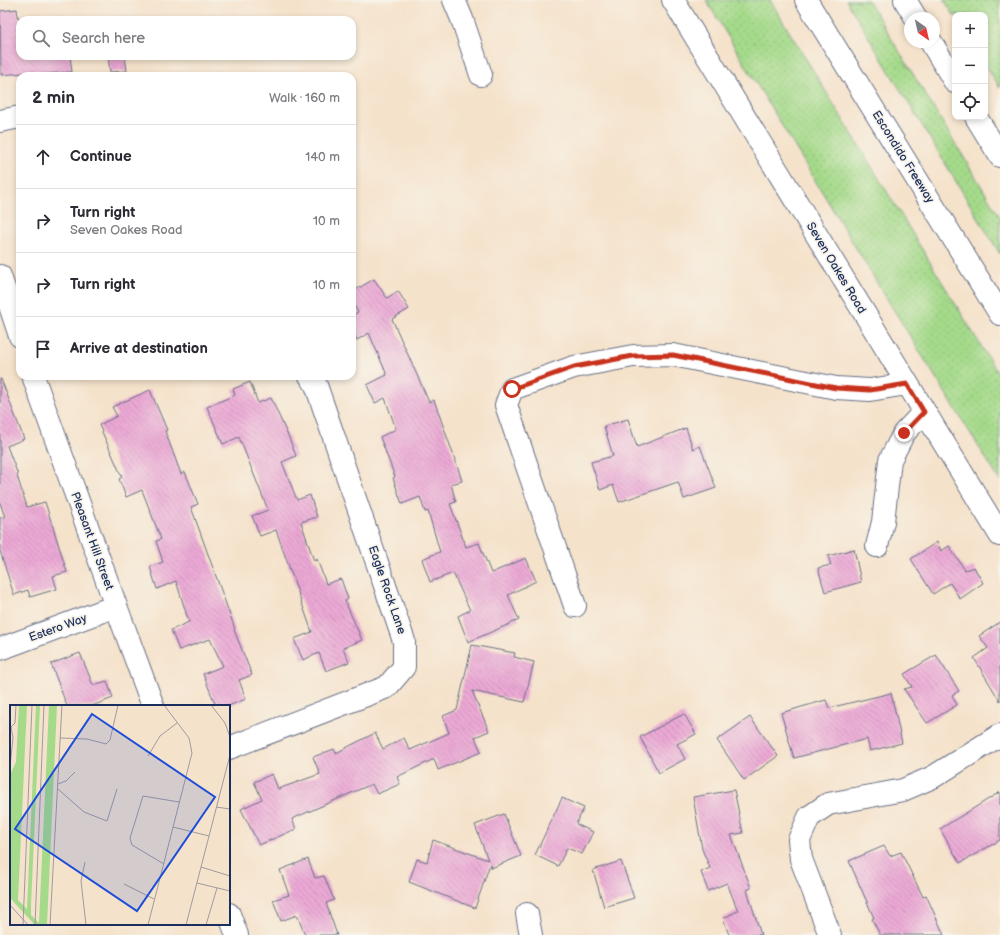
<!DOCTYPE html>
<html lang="en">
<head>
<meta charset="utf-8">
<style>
  :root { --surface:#fff; --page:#f2f2f3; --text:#2b2b33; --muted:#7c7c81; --line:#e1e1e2 }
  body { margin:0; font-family:"Balsamiq Sans",sans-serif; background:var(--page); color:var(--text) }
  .controls { position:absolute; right:12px; top:12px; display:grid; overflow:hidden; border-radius:8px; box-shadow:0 2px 6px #0003 }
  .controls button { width:36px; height:36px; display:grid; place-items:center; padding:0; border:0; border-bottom:1px solid var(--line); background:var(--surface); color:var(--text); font:20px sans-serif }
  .compass { position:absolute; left:904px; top:12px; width:36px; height:36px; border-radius:50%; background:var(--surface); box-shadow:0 2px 6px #0003; rotate:146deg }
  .stop { position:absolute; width:12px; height:12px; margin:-9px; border:3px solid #c8321e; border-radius:50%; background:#fff }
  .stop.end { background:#c8321e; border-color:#fff; box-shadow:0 1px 4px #0008 }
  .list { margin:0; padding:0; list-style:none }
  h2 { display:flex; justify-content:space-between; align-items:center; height:52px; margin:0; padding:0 16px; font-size:17px }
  h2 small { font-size:13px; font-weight:400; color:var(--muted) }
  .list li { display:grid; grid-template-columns:26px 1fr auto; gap:12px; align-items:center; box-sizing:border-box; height:64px; padding:0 16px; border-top:1px solid var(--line) }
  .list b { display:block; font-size:15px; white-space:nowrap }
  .list p { margin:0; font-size:13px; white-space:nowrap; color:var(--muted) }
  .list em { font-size:13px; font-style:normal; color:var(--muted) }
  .icon { flex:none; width:22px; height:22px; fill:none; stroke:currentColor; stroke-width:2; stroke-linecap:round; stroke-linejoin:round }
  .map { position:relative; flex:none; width:1000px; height:935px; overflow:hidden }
  .search { position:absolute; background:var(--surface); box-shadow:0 2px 6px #0003; left:16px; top:16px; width:340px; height:44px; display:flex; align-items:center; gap:10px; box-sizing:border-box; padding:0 14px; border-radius:12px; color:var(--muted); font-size:15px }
  .panel { position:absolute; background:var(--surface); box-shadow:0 2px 6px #0003; left:16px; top:72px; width:340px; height:308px; border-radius:12px }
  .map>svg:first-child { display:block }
  .grass { fill:url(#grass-dots); stroke:#608474 }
  .building { fill:url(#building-back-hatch) }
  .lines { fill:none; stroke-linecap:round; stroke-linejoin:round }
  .minor-casing { stroke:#676e84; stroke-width:24 }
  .highway-casing { stroke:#676e84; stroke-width:24 }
  .minor { stroke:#fff; stroke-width:22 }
  .highway { stroke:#fff; stroke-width:22 }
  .route { stroke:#c8321e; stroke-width:5 }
  .labels { text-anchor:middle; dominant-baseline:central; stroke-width:3.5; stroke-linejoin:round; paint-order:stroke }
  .street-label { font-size:12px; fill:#1b2f5e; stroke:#f7f3e8 }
  .inset-road { fill:none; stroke:#9e9a9f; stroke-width:1 }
  .view { fill:#1d4ed8; fill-opacity:0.15; stroke:#1d4ed8; stroke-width:2 }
  .inset-edge { fill:none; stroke:#1b2f5e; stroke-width:2 }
</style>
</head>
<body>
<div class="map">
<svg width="1000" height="935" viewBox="0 0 1000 935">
  <defs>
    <pattern id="grass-dots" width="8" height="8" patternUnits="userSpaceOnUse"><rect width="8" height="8" fill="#a5da8a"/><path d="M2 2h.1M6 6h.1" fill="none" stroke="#8dbb7a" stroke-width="1.8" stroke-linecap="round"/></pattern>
    <pattern id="building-back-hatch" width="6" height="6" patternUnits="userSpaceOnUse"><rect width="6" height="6" fill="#eca9d5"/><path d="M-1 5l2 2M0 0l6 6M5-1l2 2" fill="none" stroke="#be8ab0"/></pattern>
  </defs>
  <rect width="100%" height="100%" fill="#f7f3e8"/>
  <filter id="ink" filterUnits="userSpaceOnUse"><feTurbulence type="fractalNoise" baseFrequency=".025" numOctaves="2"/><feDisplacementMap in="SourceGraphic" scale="8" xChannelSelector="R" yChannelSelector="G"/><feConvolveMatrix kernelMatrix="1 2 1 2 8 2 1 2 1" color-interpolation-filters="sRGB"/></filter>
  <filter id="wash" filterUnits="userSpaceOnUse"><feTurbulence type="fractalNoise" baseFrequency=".012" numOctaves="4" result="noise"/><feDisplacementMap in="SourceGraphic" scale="16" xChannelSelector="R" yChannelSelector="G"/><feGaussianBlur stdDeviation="0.9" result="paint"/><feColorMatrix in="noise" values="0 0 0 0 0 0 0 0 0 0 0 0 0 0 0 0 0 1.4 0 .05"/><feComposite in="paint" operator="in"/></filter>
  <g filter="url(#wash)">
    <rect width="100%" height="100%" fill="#f5e2cb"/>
    <!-- grass -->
    <path class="grass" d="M 706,0 L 770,0 L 1000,377 L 1000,481 L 879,286 Z
      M 846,0 L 868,0 L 1000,217 L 1000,254 Z
      M 944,0 L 1000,0 L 1000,88 L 985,64 L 985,15 L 955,15 L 955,17 Z"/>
    <g id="blocks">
      <!-- building -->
      <path class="building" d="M 17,9 L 18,18 L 20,18 L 20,56 L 70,56 L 72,72 L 33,75 L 33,72 L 1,75 L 0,11 Z
        M 108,56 L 125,56 L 127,71 L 110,72 Z
        M 374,279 L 387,298 L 398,291 L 409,309 L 392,319 L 429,402 L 434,400 L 457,465 L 462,481 L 451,484 L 456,502 L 450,504 L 466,547 L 479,543 L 491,573 L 526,558 L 536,581 L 508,595 L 519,620 L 468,642 L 458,616 L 470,610 L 453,573 L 430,582 L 422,559 L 440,552 L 428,511 L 425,512 L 420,497 L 402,504 L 393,478 L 395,477 L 380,437 L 396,429 L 385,398 L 375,403 L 367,385 L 387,375 L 369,333 L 357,340 L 352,330 L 352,316 L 358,312 L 352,302 L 352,292 Z
        M 0,379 L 1,379 L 24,439 L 7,446 L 18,475 L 17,476 L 27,507 L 45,502 L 67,572 L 53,576 L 57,589 L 30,597 L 28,590 L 14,595 L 0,551 L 0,518 L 5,517 L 0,503 Z
        M 250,382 L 258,403 L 271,398 L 289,438 L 296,456 L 282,462 L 297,500 L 310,495 L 317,517 L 301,522 L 314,561 L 317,559 L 326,584 L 341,579 L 348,599 L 345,601 L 362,640 L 343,648 L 349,662 L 326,671 L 319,653 L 303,660 L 294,639 L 312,632 L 276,530 L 260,536 L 252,516 L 268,510 L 239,437 L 223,444 L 207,407 L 235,395 L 233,389 Z
        M 150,390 L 167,430 L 165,431 L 181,474 L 185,472 L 198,504 L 191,507 L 235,629 L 234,630 L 252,675 L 239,680 L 246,699 L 228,706 L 216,706 L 203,674 L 223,666 L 210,639 L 179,650 L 171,630 L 189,622 L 176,581 L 157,589 L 150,567 L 163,562 L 156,541 L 161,539 L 142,490 L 126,497 L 119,479 L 122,477 L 99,425 L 117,416 L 112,407 Z
        M 628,419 L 637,447 L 686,428 L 693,449 L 700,446 L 716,488 L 684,499 L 678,482 L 619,502 L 613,485 L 600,490 L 591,462 L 613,456 L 604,426 Z
        M 937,542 L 941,551 L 949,546 L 965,570 L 974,567 L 983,583 L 960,599 L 950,583 L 933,594 L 911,559 Z
        M 854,549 L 861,582 L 825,592 L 818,568 L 831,565 L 828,556 Z
        M 1000,622 L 1000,701 L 974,658 L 988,648 L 979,636 Z
        M 472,645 L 515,653 L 514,657 L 534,662 L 524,702 L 472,691 L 489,731 L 475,737 L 481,752 L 438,770 L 434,759 L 397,777 L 400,784 L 377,794 L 372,784 L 292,819 L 296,829 L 259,845 L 241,809 L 262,799 L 254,782 L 272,774 L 278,789 L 320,774 L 313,757 L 334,749 L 336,753 L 375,733 L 383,749 L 404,738 L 410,750 L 449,733 L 443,716 L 457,710 Z
        M 80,653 L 93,685 L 107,681 L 113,698 L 92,706 L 67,706 L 51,664 Z
        M 936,655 L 959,691 L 952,695 L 957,705 L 927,723 L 904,689 L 912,687 L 904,674 Z
        M 891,693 L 902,743 L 870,751 L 867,739 L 794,758 L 781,713 L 826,700 L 829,708 Z
        M 684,714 L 696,734 L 677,744 L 685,759 L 659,773 L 640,737 Z
        M 750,717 L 778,756 L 744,780 L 717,740 Z
        M 734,790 L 743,833 L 731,835 L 751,888 L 747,890 L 761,935 L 729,935 L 723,918 L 738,911 L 727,883 L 708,891 L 701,872 L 710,868 L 702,849 L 693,797 Z
        M 1000,792 L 1000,840 L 960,863 L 940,829 Z
        M 562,798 L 584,808 L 576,824 L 593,832 L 582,854 L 567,848 L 558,866 L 535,855 Z
        M 504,814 L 521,856 L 491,868 L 490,864 L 475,908 L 409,882 L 417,859 L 427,862 L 433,840 L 488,860 L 475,825 Z
        M 884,846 L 890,856 L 901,852 L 923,897 L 926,895 L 944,935 L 880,935 L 872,919 L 874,918 L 849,861 Z
        M 308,859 L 315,878 L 324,876 L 334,900 L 326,903 L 337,935 L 305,935 L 297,915 L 281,921 L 273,900 L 289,895 L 280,870 Z
        M 621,861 L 634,898 L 604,907 L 593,870 Z"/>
    </g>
  </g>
  <g filter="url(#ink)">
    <use href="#blocks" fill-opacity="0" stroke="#676e84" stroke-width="1"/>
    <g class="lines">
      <!-- minor casing -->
      <g class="minor-casing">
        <path id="minor" d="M 454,0 L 462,19 L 481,75
          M 673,0 L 1000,535
          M 0,121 L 20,117
          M 0,276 L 20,336
          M 33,376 L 116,606 L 153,706
          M 877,546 L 883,522 L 890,460 L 904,433 L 924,412
          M 575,606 L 506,405 L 512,389 L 574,367 L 633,356 L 673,355 L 836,388 L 870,390 L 907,384
          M 0,649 L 116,606
          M 229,748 L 387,687 L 404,667 L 404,641 L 316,385 L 310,376
          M 229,914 L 237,935
          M 527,914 L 531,935
          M 830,935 L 801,859 L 799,840 L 809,817 L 828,804 L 903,790 L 933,777 L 1000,735"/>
      </g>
      <!-- highway casing -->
      <g class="highway-casing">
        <path id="highway" d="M 806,0 L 1000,314
          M 905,0 L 916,18
          M 931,42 L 955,82
          M 976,117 L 1000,156"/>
      </g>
      <!-- minor -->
      <use href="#minor" class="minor"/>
      <!-- highway -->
      <use href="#highway" class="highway"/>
    </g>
  </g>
  <g class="lines" filter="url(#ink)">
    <!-- route -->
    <path class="route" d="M 512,389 L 574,367 L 633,356 L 673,355 L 836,388 L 870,390 L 907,384 L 924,412 L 904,433"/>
  </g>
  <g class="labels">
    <!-- street labels -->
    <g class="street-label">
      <text transform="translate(903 157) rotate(58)">Escondido Freeway</text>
      <text transform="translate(836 268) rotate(59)">Seven Oakes Road</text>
      <text transform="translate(92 541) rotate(70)">Pleasant Hill Street</text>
      <text transform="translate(387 590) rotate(71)">Eagle Rock Lane</text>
      <text transform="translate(58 628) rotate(-20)">Estero Way</text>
    </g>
  </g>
  <!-- overview -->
  <g transform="translate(10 705)">
    <rect width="220" height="220" fill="#f5e2cb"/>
    <path d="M 9,0 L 17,0 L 8,195 L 17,204 L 26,0 L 30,0 L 21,200 L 21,210 L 29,218 L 39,0 L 47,0 L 37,220 L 25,220 L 0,193 L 0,70 L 6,57 Z" fill="#a5da8a"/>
    <path class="inset-road" d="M 201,0 L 215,18 L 220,32M 1,22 L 5,18 L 6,0M 50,33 L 77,34 L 96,39 L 100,35 L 108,0M 138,51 L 150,31 L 167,18M 0,61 L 3,33 L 1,22M 48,79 L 56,76 L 65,67M 48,84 L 74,107 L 97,116 L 107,84M 206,102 L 220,104M 163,122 L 199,131M 75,157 L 71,176 L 76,220M 154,159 L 122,140 L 120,133 L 133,91 L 169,97M 191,162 L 220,171M 187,178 L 220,186M 114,179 L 144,194M 0,200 L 18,220M 13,220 L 22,0M 25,220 L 34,0M 40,220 L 52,0M 138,220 L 182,48 L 179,33 L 154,0M 176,220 L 220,50M 196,220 L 207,183"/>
    <path class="view" d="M 82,9 L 205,92 L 127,206 L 5,124 Z"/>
    <rect width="220" height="220" class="inset-edge"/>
  </g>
</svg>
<div class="controls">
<button>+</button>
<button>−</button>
<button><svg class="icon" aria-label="locate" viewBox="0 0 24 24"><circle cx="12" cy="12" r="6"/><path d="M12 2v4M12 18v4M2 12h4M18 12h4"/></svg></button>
</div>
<svg class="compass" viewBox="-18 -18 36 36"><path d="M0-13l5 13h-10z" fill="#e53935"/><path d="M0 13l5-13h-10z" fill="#7c7c81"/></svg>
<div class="stop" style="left:512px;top:389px"></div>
<div class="stop end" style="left:904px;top:433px"></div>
<div class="search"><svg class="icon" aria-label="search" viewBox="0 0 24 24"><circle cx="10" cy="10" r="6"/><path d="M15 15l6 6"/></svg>Search here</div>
<section class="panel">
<h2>2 min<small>Walk · 160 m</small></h2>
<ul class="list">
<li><svg class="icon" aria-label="ahead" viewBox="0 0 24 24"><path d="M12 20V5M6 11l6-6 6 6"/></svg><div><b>Continue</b></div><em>140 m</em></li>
<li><svg class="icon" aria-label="right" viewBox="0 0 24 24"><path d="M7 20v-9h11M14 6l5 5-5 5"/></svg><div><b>Turn right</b><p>Seven Oakes Road</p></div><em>10 m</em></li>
<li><svg class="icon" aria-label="right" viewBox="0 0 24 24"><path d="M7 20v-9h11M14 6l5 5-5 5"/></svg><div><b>Turn right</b></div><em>10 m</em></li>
<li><svg class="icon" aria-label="arrive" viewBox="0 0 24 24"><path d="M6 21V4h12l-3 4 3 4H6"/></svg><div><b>Arrive at destination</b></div></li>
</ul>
</section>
</div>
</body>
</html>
